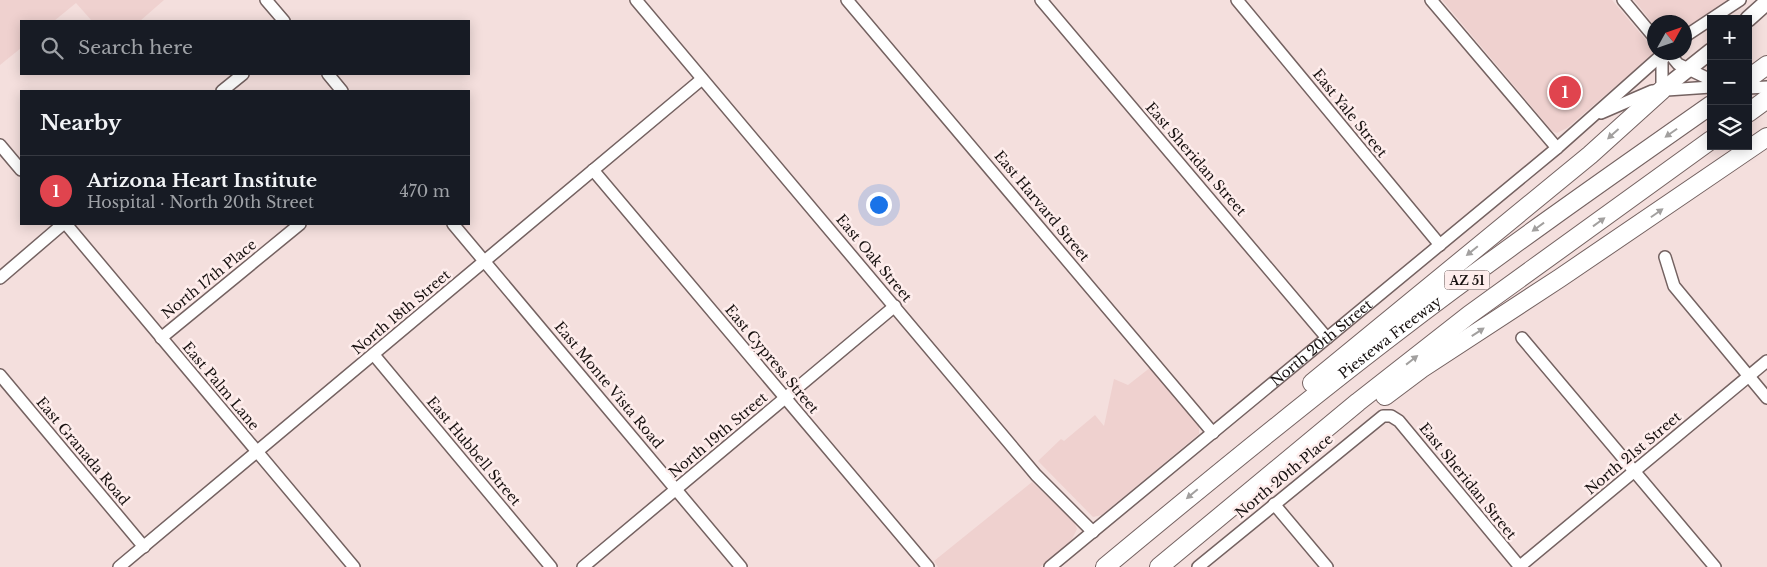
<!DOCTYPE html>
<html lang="en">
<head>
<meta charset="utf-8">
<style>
  :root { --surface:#171b24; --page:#242831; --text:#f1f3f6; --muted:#9ea1a6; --line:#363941; --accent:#99b2c0 }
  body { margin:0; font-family:"Libre Baskerville",serif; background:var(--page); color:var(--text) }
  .controls { position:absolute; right:15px; top:15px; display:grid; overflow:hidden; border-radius:0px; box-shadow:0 2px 12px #0003 }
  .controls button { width:45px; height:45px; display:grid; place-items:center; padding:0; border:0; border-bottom:1px solid var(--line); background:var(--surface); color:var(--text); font:25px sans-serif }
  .compass { position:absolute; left:1647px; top:15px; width:45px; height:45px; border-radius:50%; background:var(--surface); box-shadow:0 2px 12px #0003; rotate:50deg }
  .you { position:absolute; left:878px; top:204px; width:18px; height:18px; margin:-12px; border:4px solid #fff; border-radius:50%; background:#1a73e8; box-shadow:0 0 0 8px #1a73e833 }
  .badge { display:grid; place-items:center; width:32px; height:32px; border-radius:50%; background:var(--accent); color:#fff; font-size:16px; font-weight:700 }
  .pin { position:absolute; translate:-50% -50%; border:2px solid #fff; box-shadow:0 1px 5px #0006 }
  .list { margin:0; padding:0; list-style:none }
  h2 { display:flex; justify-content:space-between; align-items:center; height:65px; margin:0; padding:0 20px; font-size:21px }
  h2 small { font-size:16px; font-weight:400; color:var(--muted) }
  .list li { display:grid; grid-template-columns:32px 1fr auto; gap:15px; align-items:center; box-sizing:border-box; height:70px; padding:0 20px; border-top:1px solid var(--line) }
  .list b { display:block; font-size:19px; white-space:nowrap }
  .list p { margin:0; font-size:16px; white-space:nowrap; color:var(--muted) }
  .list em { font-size:16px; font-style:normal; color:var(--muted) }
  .icon { flex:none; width:28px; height:28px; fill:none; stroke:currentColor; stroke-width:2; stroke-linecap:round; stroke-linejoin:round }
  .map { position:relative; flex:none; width:1767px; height:567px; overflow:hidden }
  .search { position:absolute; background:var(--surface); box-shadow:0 2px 12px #0003; left:20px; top:20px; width:450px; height:55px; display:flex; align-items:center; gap:12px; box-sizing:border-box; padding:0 18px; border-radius:0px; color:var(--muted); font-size:19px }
  .panel { position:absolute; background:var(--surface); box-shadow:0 2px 12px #0003; left:20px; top:90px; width:450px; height:135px; border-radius:0px }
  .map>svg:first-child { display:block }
  .built { fill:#efd1cf }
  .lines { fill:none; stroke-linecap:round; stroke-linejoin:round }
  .minor-casing { stroke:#746261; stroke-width:14 }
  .major-casing { stroke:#746261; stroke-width:18 }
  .highway-casing { stroke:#746261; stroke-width:20 }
  .minor { stroke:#fff; stroke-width:11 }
  .major { stroke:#fff; stroke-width:15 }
  .highway { stroke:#fff; stroke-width:18 }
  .oneway { fill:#a2a09f }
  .labels { text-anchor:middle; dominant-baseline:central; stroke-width:5; stroke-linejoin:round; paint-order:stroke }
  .shield { fill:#feedec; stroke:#5c5352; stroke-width:1 }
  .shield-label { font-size:12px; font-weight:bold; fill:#171110 }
  .street-label { font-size:14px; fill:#171110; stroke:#feedec }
</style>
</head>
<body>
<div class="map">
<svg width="1767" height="567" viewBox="0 0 1767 567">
  <rect width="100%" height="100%" fill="#f4dfdd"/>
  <!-- built -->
  <path class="built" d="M 0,0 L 164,0 L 140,21 L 92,21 L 76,3 L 54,21 L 21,21 L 21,48 L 0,65 Z
    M 1442,0 L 1612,0 L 1651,46 L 1653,54 L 1567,128 L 1557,133 L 1552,131 Z
    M 1634,0 L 1729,0 L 1685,31 L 1684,22 L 1654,22 L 1654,25 Z
    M 1151,367 L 1199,424 L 1199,434 L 1102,515 L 1093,517 L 1038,461 L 1061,439 L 1064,441 L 1095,415 L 1104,426 L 1114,379 L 1128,385 Z
    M 1032,482 L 1074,522 L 1077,529 L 1071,541 L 1040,567 L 938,567 L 934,561 Z"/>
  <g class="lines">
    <!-- minor casing -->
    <g class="minor-casing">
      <g id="minor">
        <path d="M 266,0 L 284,21"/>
        <path d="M 636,0 L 1036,475 L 1093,532"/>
        <path d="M 847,0 L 1213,433"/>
        <path d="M 1041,0 L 1327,338"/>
        <path d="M 1237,0 L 1440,245"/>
        <path d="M 1431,0 L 1557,148"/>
        <path d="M 1623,0 L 1654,37"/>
        <path d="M 1684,37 L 1740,0"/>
        <path d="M 1668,52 L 1678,64 L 1711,80"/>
        <path d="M 328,74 L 342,91"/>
        <path d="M 1748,88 L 1767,87"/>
        <path d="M 1662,90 L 1662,61 L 1666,53"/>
        <path d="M 222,91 L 243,74"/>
        <path d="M 1601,113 L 1652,91 L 1711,87"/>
        <path d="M 0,145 L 21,170"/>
        <path d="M 593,170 L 928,567"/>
        <path d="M 66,224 L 354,567"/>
        <path d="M 453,224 L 741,567"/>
        <path d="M 1665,257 L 1674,286 L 1767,398"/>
        <path d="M 0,278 L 63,224"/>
        <path d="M 161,338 L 300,224"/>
        <path d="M 1522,338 L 1715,567"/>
        <path d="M 374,355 L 551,567"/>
        <path d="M 0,375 L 144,547"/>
        <path d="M 1274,504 L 1327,567"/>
        <path d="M 119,567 L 702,79"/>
        <path d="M 583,567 L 895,306"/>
        <path id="s1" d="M 1050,567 L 1557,148 L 1665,52"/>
        <path d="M 1198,567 L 1383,416 L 1391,416 L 1399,421 L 1520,567"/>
        <path d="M 1519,567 L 1767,361"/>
      </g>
    </g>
    <!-- major casing -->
    <g class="major-casing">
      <path id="major" d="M 1748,19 L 1767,2
        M 1662,90 L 1711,51"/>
    </g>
    <!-- highway casing -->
    <g class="highway-casing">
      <g id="highway">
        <path d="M 1748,79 L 1767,65"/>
        <path d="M 1748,113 L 1767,99"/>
        <path d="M 1312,383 L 1590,155 L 1662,90"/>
        <path d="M 1385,396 L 1421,369 L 1560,278 L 1767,137"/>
        <path id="s2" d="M 1105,567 C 1200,488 1296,409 1394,334 C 1497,255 1604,180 1711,105"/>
        <path d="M 1159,567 L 1358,402 L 1469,315 L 1711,140"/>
      </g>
    </g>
    <!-- minor -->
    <use href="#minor" class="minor"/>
    <!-- major -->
    <use href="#major" class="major"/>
    <!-- highway -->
    <use href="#highway" class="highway"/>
  </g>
  <!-- one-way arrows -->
  <defs><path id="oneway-solid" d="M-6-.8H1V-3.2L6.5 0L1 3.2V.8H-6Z" transform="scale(1.25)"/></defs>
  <g class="oneway">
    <use href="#oneway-solid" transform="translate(1671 133) rotate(145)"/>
    <use href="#oneway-solid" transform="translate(1613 134) rotate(138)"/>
    <use href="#oneway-solid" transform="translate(1657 213) rotate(-35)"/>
    <use href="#oneway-solid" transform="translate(1599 222) rotate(-36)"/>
    <use href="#oneway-solid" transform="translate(1538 227) rotate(144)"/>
    <use href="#oneway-solid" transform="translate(1472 251) rotate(141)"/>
    <use href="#oneway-solid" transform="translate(1478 332) rotate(-33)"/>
    <use href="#oneway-solid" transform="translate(1412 360) rotate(-38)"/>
    <use href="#oneway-solid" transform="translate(1192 494) rotate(140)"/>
  </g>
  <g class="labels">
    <!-- shield labels -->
    <rect class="shield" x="1444.5" y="270.5" width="45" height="19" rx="4"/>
    <g class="shield-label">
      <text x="1467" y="280">AZ 51</text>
    </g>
    <!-- street labels -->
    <g class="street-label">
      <text transform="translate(1350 113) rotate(51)">East Yale Street</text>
      <text transform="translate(1196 159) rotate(49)">East Sheridan Street</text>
      <text transform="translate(1042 206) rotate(50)">East Harvard Street</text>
      <text transform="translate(874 258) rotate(50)">East Oak Street</text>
      <text transform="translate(209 279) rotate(-39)">North 17th Place</text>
      <text transform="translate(401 312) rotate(-40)">North 18th Street</text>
      <text stroke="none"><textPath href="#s2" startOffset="366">Piestewa Freeway</textPath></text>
      <text stroke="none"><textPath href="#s1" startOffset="352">North 20th Street</textPath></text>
      <text transform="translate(772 359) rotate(50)">East Cypress Street</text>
      <text transform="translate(609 385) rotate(50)">East Monte Vista Road</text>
      <text transform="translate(221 386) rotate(50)">East Palm Lane</text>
      <text transform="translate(718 435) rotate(-40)">North 19th Street</text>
      <text transform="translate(83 451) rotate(50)">East Granada Road</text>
      <text transform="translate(474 451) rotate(50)">East Hubbell Street</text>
      <text transform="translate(1633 453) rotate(-40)">North 21st Street</text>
      <text transform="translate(1284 476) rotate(-40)">North 20th Place</text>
      <text transform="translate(1468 481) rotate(51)">East Sheridan Street</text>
    </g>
  </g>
</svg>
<div class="controls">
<button>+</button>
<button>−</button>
<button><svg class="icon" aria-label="layers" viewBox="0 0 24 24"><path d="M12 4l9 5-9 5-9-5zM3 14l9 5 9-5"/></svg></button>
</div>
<svg class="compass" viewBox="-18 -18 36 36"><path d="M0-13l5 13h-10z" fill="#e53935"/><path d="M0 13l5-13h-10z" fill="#9ea1a6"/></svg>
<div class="you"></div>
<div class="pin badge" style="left:1565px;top:92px;background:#e0444e">1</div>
<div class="search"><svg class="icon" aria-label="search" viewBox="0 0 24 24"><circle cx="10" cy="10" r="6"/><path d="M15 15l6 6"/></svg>Search here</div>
<section class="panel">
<h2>Nearby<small></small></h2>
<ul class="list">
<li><span class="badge" style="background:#e0444e">1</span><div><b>Arizona Heart Institute</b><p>Hospital · North 20th Street</p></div><em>470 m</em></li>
</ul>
</section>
</div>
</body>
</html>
